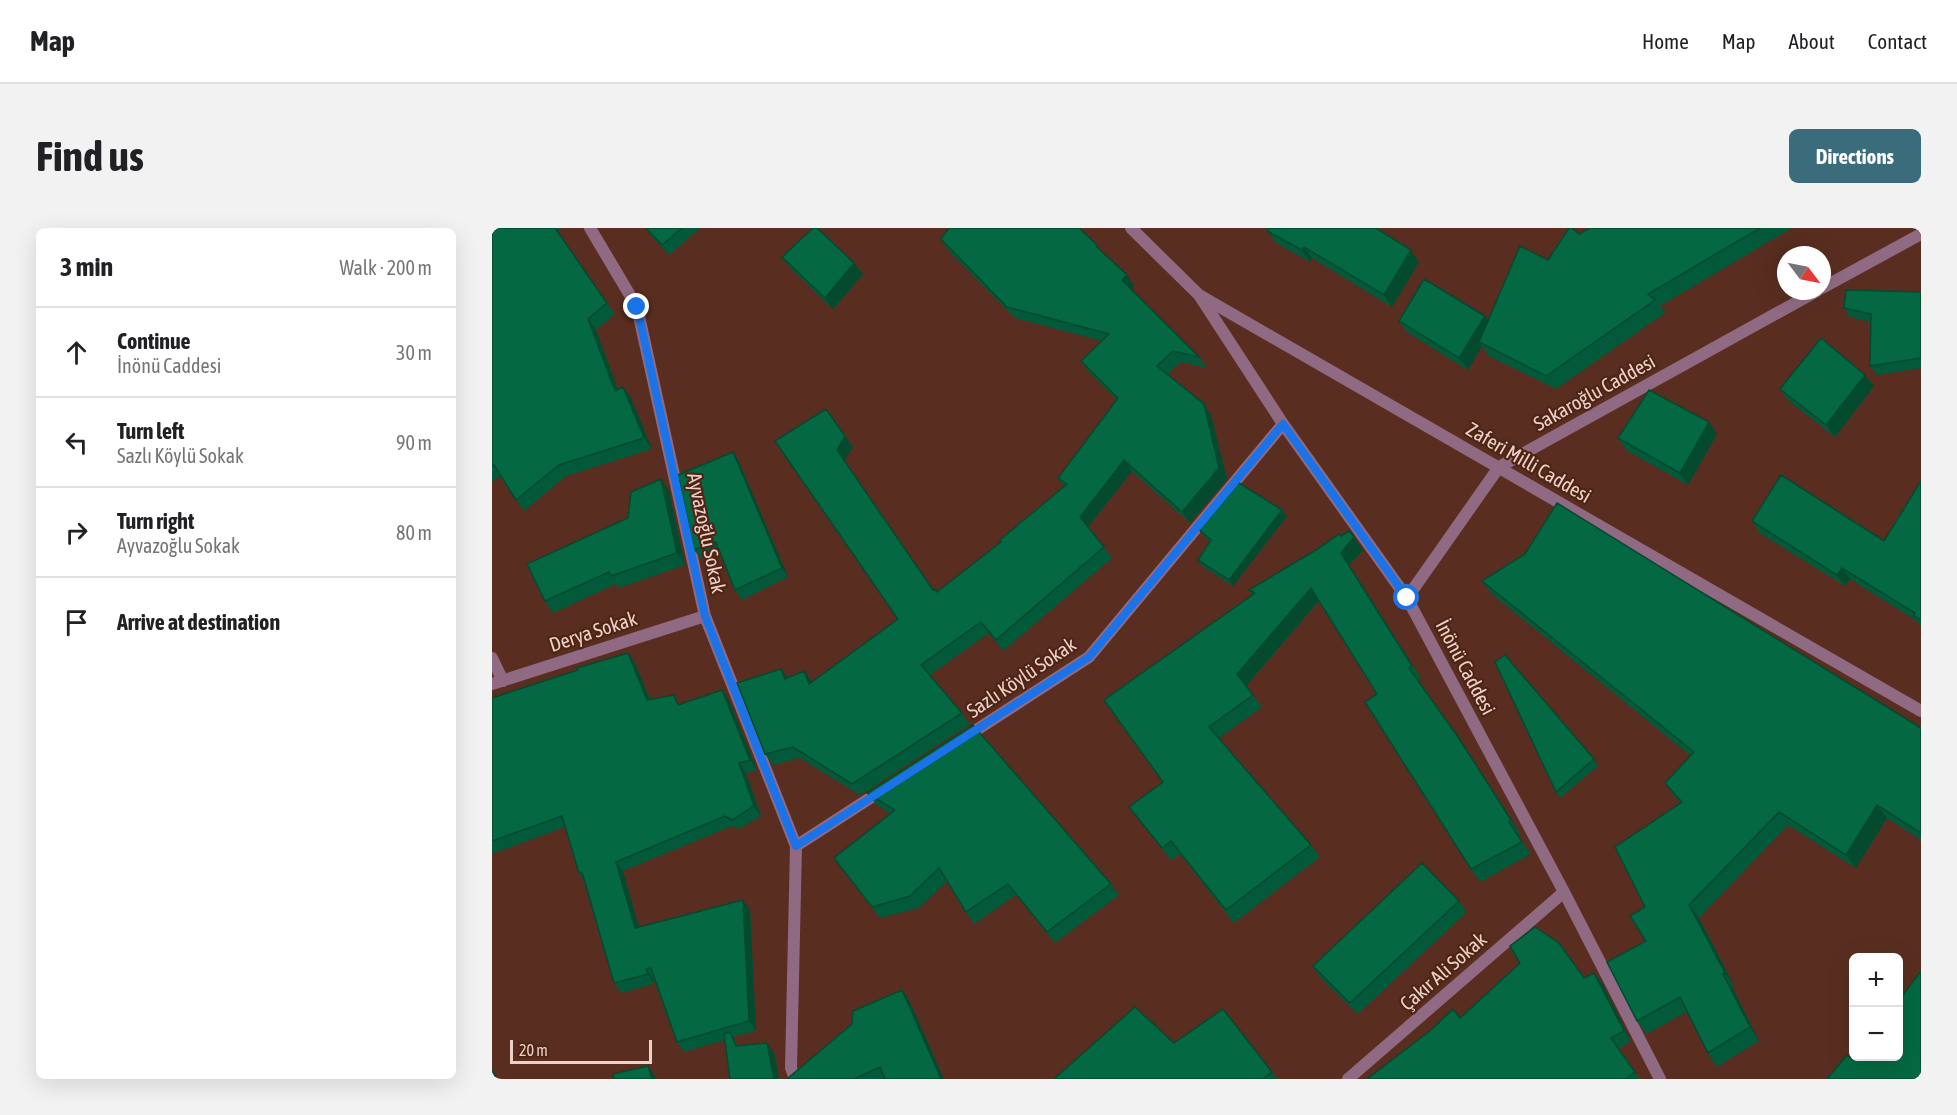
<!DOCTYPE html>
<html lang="en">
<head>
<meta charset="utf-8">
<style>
  :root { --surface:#fff; --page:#f2f2f2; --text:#202124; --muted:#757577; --line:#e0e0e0; --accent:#3b6c7c }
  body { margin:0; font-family:"Asap Condensed",sans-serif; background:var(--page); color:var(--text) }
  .controls { position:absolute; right:18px; bottom:18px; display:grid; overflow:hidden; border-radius:9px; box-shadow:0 6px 24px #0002 }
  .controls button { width:54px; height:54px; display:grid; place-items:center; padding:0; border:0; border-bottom:2px solid var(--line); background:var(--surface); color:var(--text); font:30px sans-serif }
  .compass { position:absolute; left:1285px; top:18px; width:54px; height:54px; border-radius:50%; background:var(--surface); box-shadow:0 6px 24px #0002; rotate:122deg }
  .scale { position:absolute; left:18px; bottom:15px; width:142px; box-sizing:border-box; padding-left:6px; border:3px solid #edd1c8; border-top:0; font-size:16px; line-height:21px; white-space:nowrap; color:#edd1c8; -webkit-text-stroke:4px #4e2415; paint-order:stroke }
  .stop { position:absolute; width:18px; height:18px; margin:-14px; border:4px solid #1a73e8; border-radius:50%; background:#fff }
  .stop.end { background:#1a73e8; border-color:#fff; box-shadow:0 2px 6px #0008 }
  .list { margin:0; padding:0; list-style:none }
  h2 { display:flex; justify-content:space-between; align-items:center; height:78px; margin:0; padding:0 24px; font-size:26px }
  h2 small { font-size:20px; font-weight:400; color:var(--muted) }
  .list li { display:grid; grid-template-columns:39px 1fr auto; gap:18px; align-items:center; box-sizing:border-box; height:90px; padding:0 24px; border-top:2px solid var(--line) }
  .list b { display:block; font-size:22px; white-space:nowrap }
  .list p { margin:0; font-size:20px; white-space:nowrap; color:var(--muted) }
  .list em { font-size:20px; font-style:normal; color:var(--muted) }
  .icon { flex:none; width:33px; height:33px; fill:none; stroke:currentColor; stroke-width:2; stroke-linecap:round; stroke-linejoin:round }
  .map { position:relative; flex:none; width:1429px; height:851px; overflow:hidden; border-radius:9px }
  header { display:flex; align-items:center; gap:36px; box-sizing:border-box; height:84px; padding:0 30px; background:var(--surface); border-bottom:2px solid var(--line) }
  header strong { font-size:28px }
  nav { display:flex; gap:33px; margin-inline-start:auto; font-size:21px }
  .intro { display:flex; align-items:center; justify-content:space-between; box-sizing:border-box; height:144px; padding:0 36px }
  h1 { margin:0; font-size:42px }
  .button { padding:15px 27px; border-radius:9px; background:var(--accent); color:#fff; font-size:21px; font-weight:700 }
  main { display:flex; gap:36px; padding:0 36px }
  aside { flex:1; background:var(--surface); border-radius:9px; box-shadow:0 6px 24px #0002 }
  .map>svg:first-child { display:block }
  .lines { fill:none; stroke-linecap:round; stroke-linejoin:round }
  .minor { stroke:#8f6a82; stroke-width:12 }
  .tertiary { stroke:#8f6a82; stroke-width:12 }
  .wall { fill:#035a3a }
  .shaded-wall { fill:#034a2f }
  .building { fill:#046943; stroke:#034a2f; stroke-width:1.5 }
  .route { stroke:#1a73e8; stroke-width:8 }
  .labels { text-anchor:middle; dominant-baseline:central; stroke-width:4.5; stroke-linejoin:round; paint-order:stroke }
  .street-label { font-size:20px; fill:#edd1c8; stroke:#4e2415 }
</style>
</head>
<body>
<header>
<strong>Map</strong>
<nav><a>Home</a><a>Map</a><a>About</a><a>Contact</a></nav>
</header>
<div class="intro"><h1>Find us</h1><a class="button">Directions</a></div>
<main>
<aside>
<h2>3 min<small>Walk · 200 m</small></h2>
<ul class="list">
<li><svg class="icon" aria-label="ahead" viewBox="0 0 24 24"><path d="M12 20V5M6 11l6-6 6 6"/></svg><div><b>Continue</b><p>İnönü Caddesi</p></div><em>30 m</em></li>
<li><svg class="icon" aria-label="left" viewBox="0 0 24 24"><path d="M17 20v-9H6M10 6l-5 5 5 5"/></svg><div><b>Turn left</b><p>Sazlı Köylü Sokak</p></div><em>90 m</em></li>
<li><svg class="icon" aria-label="right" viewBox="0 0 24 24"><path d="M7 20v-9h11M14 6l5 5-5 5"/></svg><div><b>Turn right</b><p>Ayvazoğlu Sokak</p></div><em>80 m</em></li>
<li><svg class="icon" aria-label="arrive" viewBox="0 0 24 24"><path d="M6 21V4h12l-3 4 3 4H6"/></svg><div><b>Arrive at destination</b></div></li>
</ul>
</aside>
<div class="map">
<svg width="1429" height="851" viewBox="0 0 1429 851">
  <rect width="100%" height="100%" fill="#592e20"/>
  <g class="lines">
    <!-- minor -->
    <path class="minor" d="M 98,0 L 145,79 L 213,388 L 304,618
      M 1330,60 L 1429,6
      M 707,67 L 791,196 L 915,370 L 1072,664 L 1168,851
      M 915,370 L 1007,239 L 1325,63
      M 0,430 L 11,453
      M 0,456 L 213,388
      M 472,510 L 597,429 L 791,196
      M 303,851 L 299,840 L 304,618 L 392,561
      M 856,851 L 1072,664"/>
    <!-- tertiary -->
    <path class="tertiary" d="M 639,0 L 707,67 L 1429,483"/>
  </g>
  <!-- wall -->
  <path class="wall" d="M 0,0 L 70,0 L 65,3 L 123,86 L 104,102 L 126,161 L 131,159 L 139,170 L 160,221 L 74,248 L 32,283 L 9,248 L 0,253 Z
    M 154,0 L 208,0 L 177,27 L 160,9 Z
    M 773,0 L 884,0 L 927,34 L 900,79 L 820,30 L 818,34 L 783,14 L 776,2 Z
    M 1098,0 L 1300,0 L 1168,78 L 1173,85 L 1064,161 L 997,128 L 990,118 L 976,142 L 915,104 L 907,93 L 996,93 L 1056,32 L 1087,6 Z
    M 449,11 L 605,17 L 611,25 L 635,47 L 642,58 L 639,61 L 707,129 L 715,140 L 689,134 L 676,146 L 719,187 L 735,251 L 698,295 L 640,243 L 596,299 L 620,330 L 511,423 L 497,405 L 438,447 L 470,485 L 478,496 L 368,567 L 308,530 L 281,537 L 273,526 L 289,441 L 296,450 L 312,443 L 320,454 L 406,391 L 334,181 L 361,219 L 352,233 L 441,362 L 445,364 L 509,314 L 572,259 L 566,250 L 625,172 L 597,144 L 589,133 L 610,113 L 523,90 L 456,22 Z
    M 290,29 L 362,35 L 371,46 L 341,81 L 298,40 Z
    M 1429,64 L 1429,140 L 1385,147 L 1378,138 L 1379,94 L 1358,89 L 1352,80 Z
    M 1382,158 L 1343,209 L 1296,172 L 1288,161 Z
    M 1225,206 L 1196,257 L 1134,222 L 1126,210 Z
    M 241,224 L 247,234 L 296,349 L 250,372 L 243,362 L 228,325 L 209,331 L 202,322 Z
    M 169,251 L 177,263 L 193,337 L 127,360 L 124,356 L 61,385 L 53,373 L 136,290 Z
    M 1429,253 L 1429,399 L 1425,393 L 1358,351 L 1353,358 L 1268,305 L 1260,293 L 1392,313 Z
    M 795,288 L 741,358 L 710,338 L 706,332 L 718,314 L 710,306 L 705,300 Z
    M 849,308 L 871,322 L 857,337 L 929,450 L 926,452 L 975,522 L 1028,605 L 1026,607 L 1039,626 L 988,654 L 979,641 L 885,466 L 827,373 L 754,458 L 770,479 L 727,510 L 819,617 L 828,629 L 742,695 L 688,626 L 679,632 L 646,591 L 637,579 L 671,554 L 761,367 L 757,362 Z
    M 990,353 L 1429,500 L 1429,612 L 1395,590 L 1364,640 L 1296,597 L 1207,690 L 1242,758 L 1240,759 L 1267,813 L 1225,839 L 1216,825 L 1195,784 L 1154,806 L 1145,793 L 1154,713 L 1153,679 L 1189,575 L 1182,568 L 1173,555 L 1199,528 L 1000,366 Z
    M 136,425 L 143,435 L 158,471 L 188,476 L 237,472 L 265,542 L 254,545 L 269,588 L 247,601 L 240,598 L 131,643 L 147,699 L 258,682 L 264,803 L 241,809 L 246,818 L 275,815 L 282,825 L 287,851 L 238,851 L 233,812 L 192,824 L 185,814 L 162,751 L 161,751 L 162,756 L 129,765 L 122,755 L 92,653 L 87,645 L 73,599 L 0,626 L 0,470 Z
    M 1102,531 L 1106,538 L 1068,570 L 1064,564 Z
    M 375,565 L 619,656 L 627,667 L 563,715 L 524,667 L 482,696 L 455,653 L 427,680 L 388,690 L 342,630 L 399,586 L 384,576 Z
    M 967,673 L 975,684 L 866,786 L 829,750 L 821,738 Z
    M 1028,735 L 1092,750 L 1102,745 L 1110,755 L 1139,813 L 1126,821 L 1148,851 L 875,851 L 968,790 Z
    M 410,762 L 417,772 L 452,851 L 393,851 L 392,850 L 389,851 L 295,851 Z
    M 682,815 L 780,844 L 785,851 L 562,851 Z"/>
  <!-- shaded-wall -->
  <path class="shaded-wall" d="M 812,19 L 820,30 L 818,34 L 810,22 Z
    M 919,22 L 927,34 L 900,79 L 892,67 Z
    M 362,35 L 371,46 L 341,81 L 333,70 Z
    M 635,47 L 642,58 L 638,63 L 630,52 Z
    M 993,88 L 1001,100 L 987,114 L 990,118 L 976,142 L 967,130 Z
    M 96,91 L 104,102 L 130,173 L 123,163 Z
    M 1373,147 L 1382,158 L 1343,209 L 1334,197 Z
    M 131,159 L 139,170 L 160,221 L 152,210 Z
    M 712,176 L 719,187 L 735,251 L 698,295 L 690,284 Z
    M 1217,194 L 1225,206 L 1196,257 L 1188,245 Z
    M 353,208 L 361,219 L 352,233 L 345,222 Z
    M 241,224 L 247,234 L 296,349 L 290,340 Z
    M 632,232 L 640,243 L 595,300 L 588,289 Z
    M 169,251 L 177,263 L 193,337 L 185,325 Z
    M 790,282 L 795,288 L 741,358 L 737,352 Z
    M 862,309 L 871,322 L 857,337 L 929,450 L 849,325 Z
    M 1350,340 L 1358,351 L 1353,358 L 1345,347 Z
    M 819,360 L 827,372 L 754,458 L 745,446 Z
    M 136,425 L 143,435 L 162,482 L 155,472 Z
    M 289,441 L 297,452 L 293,451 Z
    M 312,443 L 320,454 L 317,456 Z
    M 230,462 L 237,472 L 265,542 L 258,532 Z
    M 966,509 L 975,522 L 1028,605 L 1019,592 Z
    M 247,535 L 254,545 L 269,588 L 262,578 Z
    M 1385,577 L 1395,590 L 1364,640 L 1354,627 Z
    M 124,634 L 131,643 L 150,710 L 143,700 Z
    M 251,672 L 258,682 L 264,803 L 257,793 Z
    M 1197,677 L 1207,690 L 1242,758 L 1233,745 Z
    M 154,741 L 161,751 L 162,756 L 156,746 Z
    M 1102,745 L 1110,755 L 1139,813 L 1132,803 Z
    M 1231,746 L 1240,759 L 1267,813 L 1258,799 Z
    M 410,762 L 417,772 L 452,851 L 449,851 Z
    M 275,815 L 282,825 L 287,851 L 282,851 Z
    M 156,838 L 164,850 L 164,851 L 160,851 Z
    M 0,839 L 5,851 L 4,851 L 0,846 Z"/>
  <!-- building -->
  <path class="building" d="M 0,0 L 63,0 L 115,75 L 96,91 L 123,163 L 131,159 L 152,210 L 67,237 L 24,272 L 2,237 L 0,238 Z
    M 154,0 L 190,0 L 170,17 Z
    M 321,0 L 325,0 L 362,35 L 333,70 L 290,29 Z
    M 457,0 L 587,0 L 605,17 L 604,18 L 635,47 L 630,52 L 707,129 L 681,123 L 665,138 L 712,176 L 727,240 L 690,284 L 632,232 L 588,289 L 612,319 L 504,412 L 489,394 L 429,437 L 470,485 L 360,556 L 301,519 L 273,526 L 245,455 L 289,441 L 293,451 L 312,443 L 317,456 L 406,391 L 283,213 L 334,181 L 353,208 L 345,222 L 441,362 L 443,361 L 445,364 L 509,314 L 508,312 L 575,256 L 566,250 L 626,170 L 589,133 L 617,106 L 515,79 L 449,11 Z
    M 777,0 L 884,0 L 919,22 L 892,67 L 812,19 L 810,22 L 775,3 Z
    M 1077,0 L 1080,0 L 1087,6 L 1098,0 L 1268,0 L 1156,66 L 1163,72 L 1054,148 L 987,114 L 1028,18 L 1056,32 Z
    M 932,51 L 993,88 L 967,130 L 907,93 Z
    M 1354,62 L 1429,64 L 1429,130 L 1378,138 L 1379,86 L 1352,80 Z
    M 1329,110 L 1373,147 L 1334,197 L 1288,161 Z
    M 1157,162 L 1217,194 L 1188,245 L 1126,210 Z
    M 241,224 L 290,340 L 243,362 L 224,314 L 202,322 L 186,247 Z
    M 1289,247 L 1392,313 L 1429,253 L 1429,392 L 1422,388 L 1423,385 L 1350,340 L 1345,347 L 1260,293 Z
    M 169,251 L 185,325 L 119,348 L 117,344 L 53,373 L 35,336 L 136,290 L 139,264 Z
    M 744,253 L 790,282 L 737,352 L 706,332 L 719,312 L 705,300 Z
    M 1065,275 L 1429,500 L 1429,605 L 1385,577 L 1354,627 L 1287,584 L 1197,677 L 1233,745 L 1231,746 L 1258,799 L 1216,825 L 1188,769 L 1145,793 L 1115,734 L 1154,713 L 1138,688 L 1153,679 L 1123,619 L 1190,574 L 1173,555 L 1202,524 L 990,353 L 1033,326 Z
    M 857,303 L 862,309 L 849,325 L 920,438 L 917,440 L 966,509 L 1019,592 L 1017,594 L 1030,614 L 979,641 L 873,474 L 885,466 L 819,360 L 745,446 L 761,467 L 717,499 L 819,617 L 734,682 L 679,613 L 670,620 L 637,579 L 671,554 L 612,472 L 763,365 L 757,362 L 824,322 L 847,306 L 849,308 Z
    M 136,425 L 155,472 L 182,467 L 186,477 L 230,462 L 258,532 L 247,535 L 262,578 L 240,592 L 233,588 L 124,634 L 143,700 L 251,672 L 257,793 L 185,814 L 159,740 L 154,741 L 156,746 L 122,755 L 90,644 L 87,645 L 70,588 L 0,613 L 0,470 L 86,442 L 85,440 Z
    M 1013,427 L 1102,531 L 1064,564 L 1003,434 Z
    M 481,497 L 619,656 L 555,704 L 516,656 L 474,684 L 447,640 L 418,668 L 380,679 L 342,630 L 403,582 L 375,565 Z
    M 930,635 L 967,673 L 858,775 L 821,738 Z
    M 1043,699 L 1067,715 L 1092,750 L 1102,745 L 1132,803 L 1119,810 L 1143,844 L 1135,850 L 1135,851 L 875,851 L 939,802 L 961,781 L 968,790 L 1028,735 L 1018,718 Z
    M 1429,743 L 1429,851 L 1335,851 L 1355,827 L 1360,831 L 1362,828 L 1407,828 L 1407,772 Z
    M 410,762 L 449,851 L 393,851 L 388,839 L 362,851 L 295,851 L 360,796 L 361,783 Z
    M 643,779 L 682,815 L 731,781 L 780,844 L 771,851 L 562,851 Z
    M 238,804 L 244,818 L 275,815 L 282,851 L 238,851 L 232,806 Z
    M 156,838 L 160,851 L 122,851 L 121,846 Z"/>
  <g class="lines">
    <!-- route -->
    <path class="route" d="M 145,79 L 213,388 L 304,618 L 597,429 L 791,196 L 915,370"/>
  </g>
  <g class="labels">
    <!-- street labels -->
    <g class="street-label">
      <text transform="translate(1102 164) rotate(-29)">Sakaroğlu Caddesi</text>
      <text transform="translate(1037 234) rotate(30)">Zaferi Milli Caddesi</text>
      <text transform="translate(215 305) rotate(78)">Ayvazoğlu Sokak</text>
      <text transform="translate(101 403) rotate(-18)">Derya Sokak</text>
      <text transform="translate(974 439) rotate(62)">İnönü Caddesi</text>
      <text transform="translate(529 449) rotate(-34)">Sazlı Köylü Sokak</text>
      <text transform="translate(951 743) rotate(-41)">Çakır Ali Sokak</text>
    </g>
  </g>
</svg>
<div class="controls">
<button>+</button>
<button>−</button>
</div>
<svg class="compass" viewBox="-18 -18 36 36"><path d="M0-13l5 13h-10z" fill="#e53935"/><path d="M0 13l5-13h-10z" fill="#757577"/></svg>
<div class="scale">20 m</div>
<div class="stop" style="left:915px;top:370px"></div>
<div class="stop end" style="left:145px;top:79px"></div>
</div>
</main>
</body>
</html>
